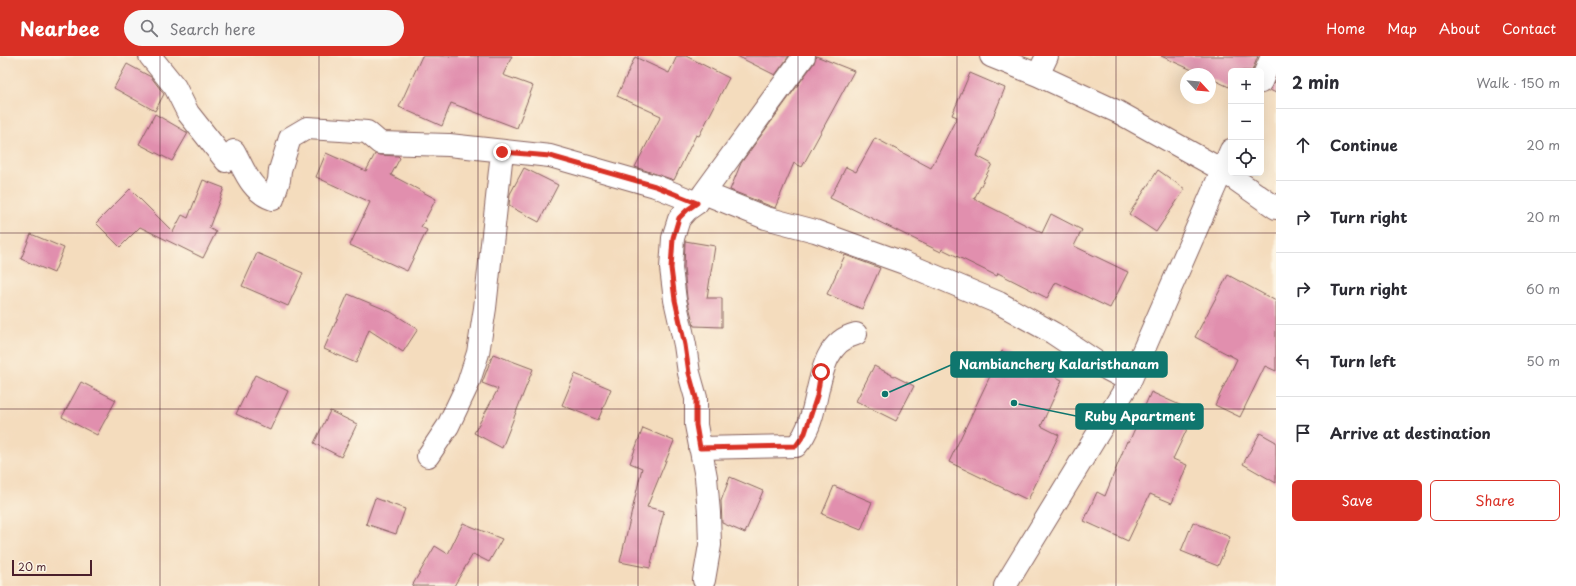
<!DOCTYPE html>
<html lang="en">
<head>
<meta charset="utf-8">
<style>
  :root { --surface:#fff; --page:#f7f7f7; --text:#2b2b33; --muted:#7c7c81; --line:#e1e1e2; --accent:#d93025 }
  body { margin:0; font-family:"Playpen Sans",sans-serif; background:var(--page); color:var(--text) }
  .controls { position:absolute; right:12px; top:12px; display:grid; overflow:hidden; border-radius:6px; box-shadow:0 4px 16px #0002 }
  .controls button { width:36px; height:36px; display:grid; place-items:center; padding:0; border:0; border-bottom:1px solid var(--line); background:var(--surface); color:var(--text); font:20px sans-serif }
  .compass { position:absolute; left:1180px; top:12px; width:36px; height:36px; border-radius:50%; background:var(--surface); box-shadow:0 4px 16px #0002; rotate:116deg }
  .scale { position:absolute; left:12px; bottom:10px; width:80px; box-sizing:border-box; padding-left:4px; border:2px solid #4a1f2b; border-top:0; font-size:11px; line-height:14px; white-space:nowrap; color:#4a1f2b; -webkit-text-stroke:3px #fcf5e5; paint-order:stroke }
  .stop { position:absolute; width:12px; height:12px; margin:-9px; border:3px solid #d93025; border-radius:50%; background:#fff }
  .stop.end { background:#d93025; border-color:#fff; box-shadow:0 1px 4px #0008 }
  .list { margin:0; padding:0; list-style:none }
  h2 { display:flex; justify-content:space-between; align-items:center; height:52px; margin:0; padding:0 16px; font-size:17px }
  h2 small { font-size:13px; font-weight:400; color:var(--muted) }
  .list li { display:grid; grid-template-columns:26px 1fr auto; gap:12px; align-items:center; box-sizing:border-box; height:72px; padding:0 16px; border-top:1px solid var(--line) }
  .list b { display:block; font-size:15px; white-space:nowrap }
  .list em { font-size:13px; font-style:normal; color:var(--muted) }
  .actions { display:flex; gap:8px; padding:12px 16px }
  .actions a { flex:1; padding:9px 0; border:1px solid var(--accent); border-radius:6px; text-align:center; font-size:14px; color:var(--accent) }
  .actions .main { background:var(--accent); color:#fff }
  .icon { flex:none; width:22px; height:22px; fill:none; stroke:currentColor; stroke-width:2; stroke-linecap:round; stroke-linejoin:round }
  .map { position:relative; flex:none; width:1276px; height:530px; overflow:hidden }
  header { display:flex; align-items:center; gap:24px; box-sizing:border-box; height:56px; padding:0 20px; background:var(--accent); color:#fff }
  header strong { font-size:19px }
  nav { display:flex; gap:22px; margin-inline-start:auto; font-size:14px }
  .search { width:280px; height:36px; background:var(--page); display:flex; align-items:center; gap:10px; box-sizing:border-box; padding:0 14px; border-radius:22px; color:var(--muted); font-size:15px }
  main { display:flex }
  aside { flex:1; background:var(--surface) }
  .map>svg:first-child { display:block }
  .building { fill:#e18fae }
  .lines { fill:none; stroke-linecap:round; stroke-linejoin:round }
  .minor-casing { stroke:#86615e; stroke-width:24 }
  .minor { stroke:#fff; stroke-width:22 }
  .route { stroke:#d93025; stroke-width:5 }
  .grid { fill:none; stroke:#4a1f2b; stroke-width:1; stroke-opacity:0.55 }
  .leader { fill:none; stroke:#0f766e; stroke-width:1.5 }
  .callout-dot { fill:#0f766e; stroke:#fcf5e5; stroke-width:1.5 }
  .callout { fill:#0f766e; stroke:#0f766e; stroke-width:1.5 }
  .callout-label { font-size:13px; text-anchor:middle; font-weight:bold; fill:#fff }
</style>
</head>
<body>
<header>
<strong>Nearbee</strong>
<div class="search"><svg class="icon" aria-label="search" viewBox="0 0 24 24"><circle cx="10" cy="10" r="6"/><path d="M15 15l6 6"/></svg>Search here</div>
<nav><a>Home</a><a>Map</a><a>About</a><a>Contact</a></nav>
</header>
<main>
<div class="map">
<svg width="1276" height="530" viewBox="0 0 1276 530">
  <rect width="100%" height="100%" fill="#fcf5e5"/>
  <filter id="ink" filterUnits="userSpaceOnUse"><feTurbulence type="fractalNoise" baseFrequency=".025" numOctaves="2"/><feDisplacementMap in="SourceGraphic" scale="8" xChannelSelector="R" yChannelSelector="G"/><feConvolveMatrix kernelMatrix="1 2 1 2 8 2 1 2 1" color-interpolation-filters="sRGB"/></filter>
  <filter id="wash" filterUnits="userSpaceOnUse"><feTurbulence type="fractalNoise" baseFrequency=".012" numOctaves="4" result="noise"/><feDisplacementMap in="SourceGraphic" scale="16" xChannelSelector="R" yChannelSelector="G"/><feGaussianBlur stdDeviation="0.9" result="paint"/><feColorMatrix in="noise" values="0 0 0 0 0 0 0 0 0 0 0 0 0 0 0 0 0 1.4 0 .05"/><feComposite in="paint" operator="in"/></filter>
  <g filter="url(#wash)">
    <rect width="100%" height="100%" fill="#f4dcbd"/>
    <g id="blocks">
      <!-- building -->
      <path class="building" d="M 422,0 L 512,0 L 503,19 L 533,30 L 517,72 L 451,47 L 442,70 L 399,51 Z
        M 677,0 L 686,0 L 729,22 L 699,80 L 696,79 L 674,124 L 635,111 L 661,60 L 617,40 L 635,1 L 669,17 Z
        M 737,0 L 789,0 L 775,19 Z
        M 816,0 L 854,15 L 802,111 L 794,107 L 775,152 L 730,134 L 741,107 L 814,7 Z
        M 1161,0 L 1258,0 L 1252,15 L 1231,15 L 1231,26 L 1229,31 L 1210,22 L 1210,18 L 1201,18 Z
        M 127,8 L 151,21 L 164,38 L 155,55 L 114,32 Z
        M 970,17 L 1005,32 L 977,100 L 992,108 L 974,143 L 1042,177 L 1051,158 L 1082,174 L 1074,190 L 1128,216 L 1110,252 L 1056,226 L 1047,242 L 998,217 L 997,220 L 942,193 L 941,196 L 830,142 L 846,111 L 856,116 L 875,82 L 931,112 L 957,61 L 952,59 Z
        M 1276,23 L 1276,37 L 1270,34 Z
        M 155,58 L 188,77 L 172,105 L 139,88 Z
        M 326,97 L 366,115 L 375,98 L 380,99 L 398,100 L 400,102 L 391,119 L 436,143 L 421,171 L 427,174 L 407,215 L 350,189 L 370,146 L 316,121 Z
        M 524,112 L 558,129 L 539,166 L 509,150 L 510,138 Z
        M 1158,114 L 1185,133 L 1156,176 L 1129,158 Z
        M 203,124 L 224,132 L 209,172 L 216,176 L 203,202 L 140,171 L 120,191 L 96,167 L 130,133 L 173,176 L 182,159 L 188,162 Z
        M 31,178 L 64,192 L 54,217 L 21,203 Z
        M 685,185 L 715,190 L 707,242 L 722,242 L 722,271 L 694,270 L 687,242 L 684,212 Z
        M 257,197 L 303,217 L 288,250 L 242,230 Z
        M 845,199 L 880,212 L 862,253 L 827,238 Z
        M 1228,219 L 1276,245 L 1276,315 L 1265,310 L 1240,361 L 1215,349 L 1237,303 L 1195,281 Z
        M 348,238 L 391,256 L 418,273 L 403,296 L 369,274 L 356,307 L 324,293 Z
        M 1002,295 L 1062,324 L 1041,370 L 1059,379 L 1028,444 L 949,406 Z
        M 493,298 L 533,313 L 502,392 L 474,377 L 498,333 L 482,327 Z
        M 874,310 L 914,330 L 896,365 L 856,345 Z
        M 575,318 L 611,333 L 598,364 L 562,349 Z
        M 255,319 L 288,335 L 270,374 L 236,358 Z
        M 81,326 L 116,344 L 97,379 L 62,361 Z
        M 1151,336 L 1195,356 L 1173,403 L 1187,409 L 1172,447 L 1150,438 L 1128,485 L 1084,465 L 1097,436 L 1105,440 L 1127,385 L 1129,386 Z
        M 330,355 L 357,368 L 341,401 L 314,387 Z
        M 643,372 L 674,385 L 647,451 L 664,455 L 650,512 L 620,506 L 642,412 L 630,407 Z
        M 1260,377 L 1276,386 L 1276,427 L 1243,408 Z
        M 730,421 L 763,435 L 745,477 L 722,467 L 721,445 Z
        M 834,430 L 872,446 L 861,474 L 822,458 Z
        M 375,442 L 405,453 L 396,478 L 366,468 Z
        M 1193,466 L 1230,481 L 1218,510 L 1181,495 Z
        M 463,467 L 502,483 L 489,506 L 473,498 L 454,530 L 412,530 L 435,490 L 448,498 Z"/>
    </g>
  </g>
  <g filter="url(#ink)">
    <use href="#blocks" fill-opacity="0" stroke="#86615e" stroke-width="1"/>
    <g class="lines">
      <!-- minor casing -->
      <g class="minor-casing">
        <path id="minor" d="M 150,0 L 175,31 L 188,57 L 226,105 L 234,95 C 244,113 251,136 273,143 L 279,124 L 280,114 L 290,82 L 307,72 L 341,74 L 367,76 L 380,87 L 449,89 L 550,100 L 655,130 L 697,147 L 704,137 L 766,162 L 815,175 L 904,207 L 999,247 L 1053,277 L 1107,313 L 1130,325
          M 991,0 L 1038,19 L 1118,56 L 1222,114 L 1276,152
          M 1038,19 L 1047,0
          M 1261,26 L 1272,0
          M 704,137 L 804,0
          M 697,147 L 687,154 L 679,163 L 673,182 L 671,212 L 675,244 L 685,289 L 689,317 L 696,342 L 696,369 L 706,421 L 709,457 L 710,489 L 704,524
          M 700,392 L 796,390 C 799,386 803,382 805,377 C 822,347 814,288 856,278
          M 428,400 L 448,370 L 468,328 L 478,297 L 485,252 L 502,96
          M 1005,530 L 1130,325 L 1231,94"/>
      </g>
      <!-- minor -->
      <use href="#minor" class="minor"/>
    </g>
  </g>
  <g class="lines" filter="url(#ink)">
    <!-- route -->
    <path class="route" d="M 502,96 L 550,100 L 655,130 L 697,147 L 687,154 L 679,162 L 673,182 L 671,212 L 675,244 L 685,289 L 689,317 L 696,342 L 696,369 L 700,392 L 796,390 L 805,377 L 817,340 L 821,316"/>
  </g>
  <!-- grid -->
  <path class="grid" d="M 160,0 L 160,530M 319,0 L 319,530M 478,0 L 478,530M 638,0 L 638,530M 798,0 L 798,530M 957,0 L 957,530M 1116,0 L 1116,530M 0,177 L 1276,177M 0,353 L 1276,353"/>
  <!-- callouts -->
  <path class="leader" d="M885 338L951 309M1014 347L1076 360"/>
  <g class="callout-dot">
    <circle cx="885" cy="338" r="4"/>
    <circle cx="1014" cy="347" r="4"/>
  </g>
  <g class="callout">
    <rect x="951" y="296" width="216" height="25" rx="4"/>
    <rect x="1076" y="348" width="127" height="25" rx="4"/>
  </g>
  <g class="callout-label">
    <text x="1059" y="313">Nambianchery Kalaristhanam</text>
    <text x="1140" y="365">Ruby Apartment</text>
  </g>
</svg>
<div class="controls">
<button>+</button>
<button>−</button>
<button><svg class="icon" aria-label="locate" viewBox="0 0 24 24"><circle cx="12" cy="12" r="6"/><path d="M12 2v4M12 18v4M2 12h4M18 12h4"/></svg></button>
</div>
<svg class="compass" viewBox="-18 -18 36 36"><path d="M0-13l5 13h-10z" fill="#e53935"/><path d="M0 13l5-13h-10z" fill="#7c7c81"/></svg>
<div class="scale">20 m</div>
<div class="stop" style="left:821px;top:316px"></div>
<div class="stop end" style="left:502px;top:96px"></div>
</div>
<aside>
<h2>2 min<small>Walk · 150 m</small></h2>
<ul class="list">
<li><svg class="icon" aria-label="ahead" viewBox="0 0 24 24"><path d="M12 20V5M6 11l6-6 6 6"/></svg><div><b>Continue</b></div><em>20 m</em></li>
<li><svg class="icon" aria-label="right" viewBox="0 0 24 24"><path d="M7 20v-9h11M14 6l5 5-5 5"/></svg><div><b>Turn right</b></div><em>20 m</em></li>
<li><svg class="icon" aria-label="right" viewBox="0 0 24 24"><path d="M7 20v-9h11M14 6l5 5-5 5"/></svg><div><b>Turn right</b></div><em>60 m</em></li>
<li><svg class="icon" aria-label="left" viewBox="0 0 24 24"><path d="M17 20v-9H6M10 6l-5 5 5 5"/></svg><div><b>Turn left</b></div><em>50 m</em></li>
<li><svg class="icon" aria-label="arrive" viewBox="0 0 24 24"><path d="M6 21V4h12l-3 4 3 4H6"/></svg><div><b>Arrive at destination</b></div></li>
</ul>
<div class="actions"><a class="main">Save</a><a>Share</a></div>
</aside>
</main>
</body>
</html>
